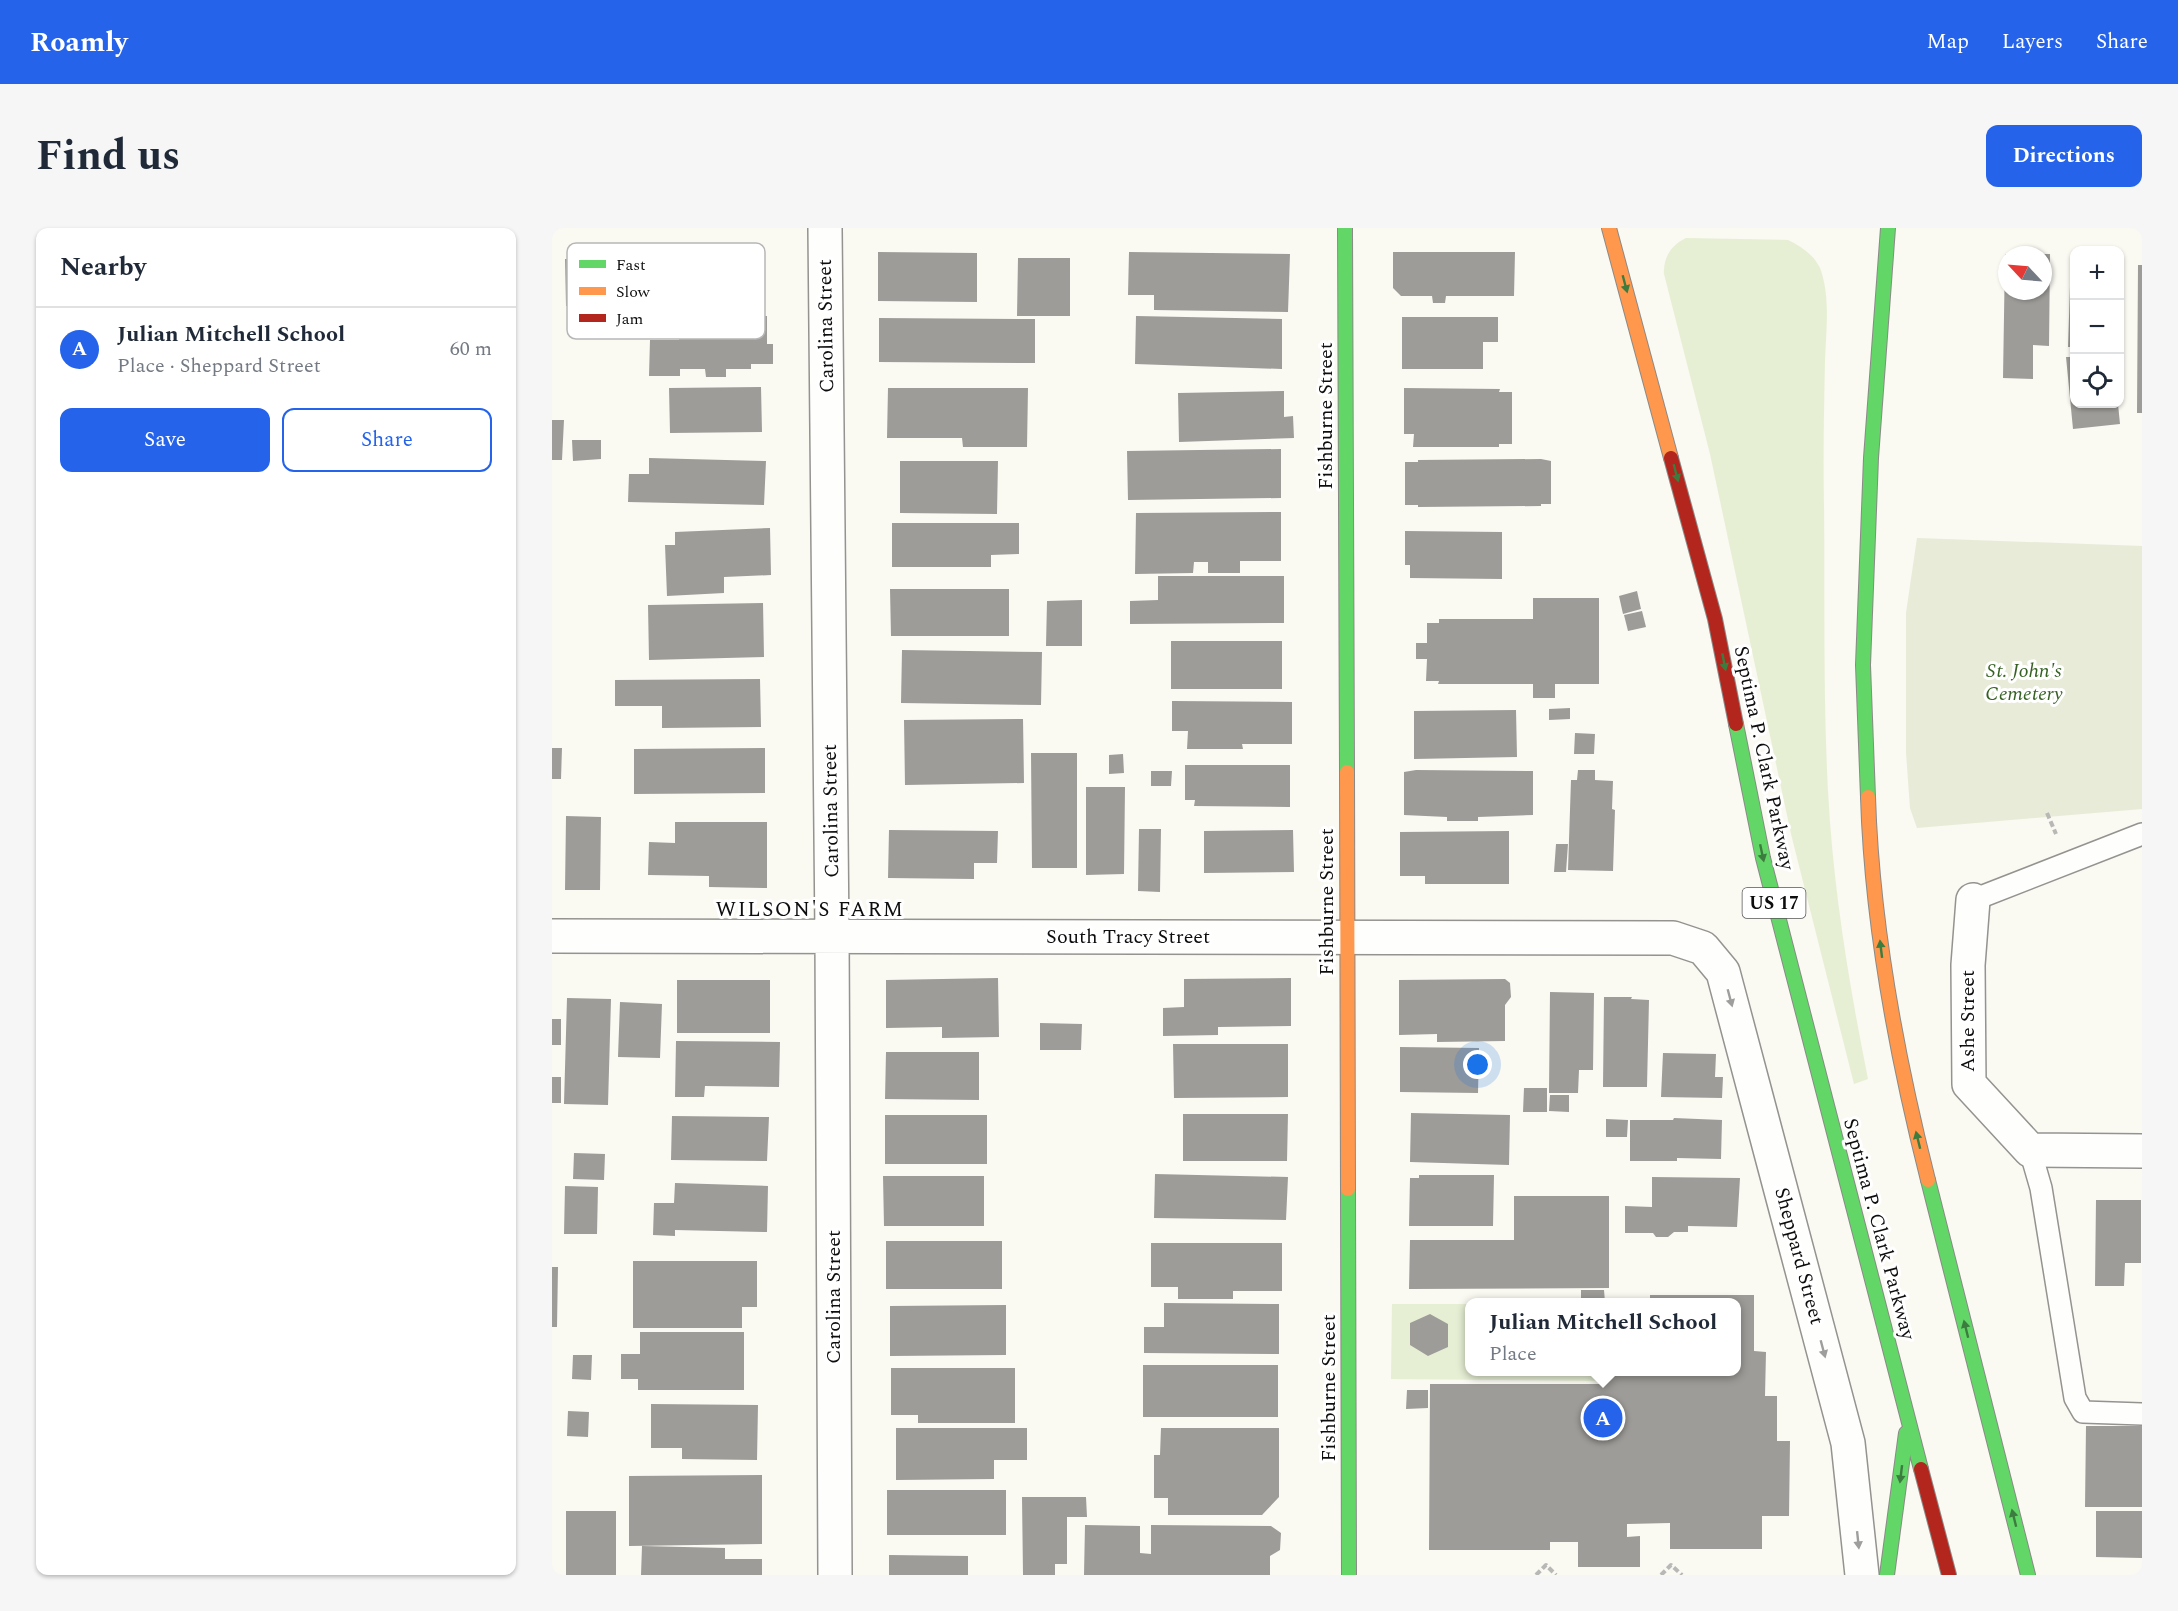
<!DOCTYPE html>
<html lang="en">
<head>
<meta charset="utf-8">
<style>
  :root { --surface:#fff; --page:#f6f6f7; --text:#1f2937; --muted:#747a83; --line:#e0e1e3; --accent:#2563eb }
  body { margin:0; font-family:Spectral,serif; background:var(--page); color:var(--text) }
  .controls { position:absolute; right:18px; top:18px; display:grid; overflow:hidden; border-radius:12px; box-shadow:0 2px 4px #0004 }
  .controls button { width:54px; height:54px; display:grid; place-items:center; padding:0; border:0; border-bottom:2px solid var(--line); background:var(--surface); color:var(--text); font:30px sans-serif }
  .compass { position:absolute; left:1446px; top:18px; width:54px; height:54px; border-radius:50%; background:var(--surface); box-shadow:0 2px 4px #0004; rotate:296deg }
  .you { position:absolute; left:926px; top:837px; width:21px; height:21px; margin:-15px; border:4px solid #fff; border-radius:50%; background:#1a73e8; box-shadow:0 0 0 9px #1a73e833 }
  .badge { display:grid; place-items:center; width:39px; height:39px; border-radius:50%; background:var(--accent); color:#fff; font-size:20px; font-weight:700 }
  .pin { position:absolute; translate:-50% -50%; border:3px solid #fff; box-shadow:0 2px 6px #0006 }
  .popup { position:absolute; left:913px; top:1070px; width:276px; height:78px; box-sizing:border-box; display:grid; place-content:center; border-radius:12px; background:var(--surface); filter:drop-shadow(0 2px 4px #0005); font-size:20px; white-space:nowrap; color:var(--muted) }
  .popup b { font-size:22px; color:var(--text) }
  .popup::after { content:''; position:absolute; left:50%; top:100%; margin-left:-12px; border:12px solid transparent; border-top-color:var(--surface) }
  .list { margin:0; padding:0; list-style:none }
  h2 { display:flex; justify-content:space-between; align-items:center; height:78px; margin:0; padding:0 24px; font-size:26px }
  h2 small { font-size:20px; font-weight:400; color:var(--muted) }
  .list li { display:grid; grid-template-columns:39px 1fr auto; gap:18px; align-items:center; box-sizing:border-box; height:84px; padding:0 24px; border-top:2px solid var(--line) }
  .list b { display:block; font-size:22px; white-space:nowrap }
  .list p { margin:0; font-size:20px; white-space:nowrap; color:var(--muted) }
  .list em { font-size:20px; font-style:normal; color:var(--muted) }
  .actions { display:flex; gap:12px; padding:18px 24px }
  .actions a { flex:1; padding:14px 0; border:2px solid var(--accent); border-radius:12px; text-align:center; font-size:21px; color:var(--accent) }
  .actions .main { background:var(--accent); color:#fff }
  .icon { flex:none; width:33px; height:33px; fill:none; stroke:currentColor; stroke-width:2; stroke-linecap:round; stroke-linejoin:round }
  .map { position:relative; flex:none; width:1590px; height:1347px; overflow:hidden; border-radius:12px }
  header { display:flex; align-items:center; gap:36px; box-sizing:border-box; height:84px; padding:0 30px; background:var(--accent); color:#fff }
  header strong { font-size:28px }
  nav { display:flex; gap:33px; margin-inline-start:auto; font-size:21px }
  .intro { display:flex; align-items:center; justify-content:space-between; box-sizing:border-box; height:144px; padding:0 36px }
  h1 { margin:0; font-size:42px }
  .button { padding:15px 27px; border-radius:12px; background:var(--accent); color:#fff; font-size:21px; font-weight:700 }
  main { display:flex; gap:36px; padding:0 36px }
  aside { flex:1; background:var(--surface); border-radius:12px; box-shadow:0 2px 4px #0004 }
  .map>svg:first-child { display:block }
  .green { fill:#e6efd4 }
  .cemetery { fill:#e7ebd7 }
  .building { fill:#9e9c98 }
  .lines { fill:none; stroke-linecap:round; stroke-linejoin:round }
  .lane-casing { stroke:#949390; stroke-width:24 }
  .street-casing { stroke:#949390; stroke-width:36 }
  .fast-casing { stroke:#8a8a87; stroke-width:16 }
  .slow-casing { stroke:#8a8a87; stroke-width:16 }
  .jam-casing { stroke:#8a8a87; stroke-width:16 }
  .path { stroke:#b8b8b6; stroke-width:4; stroke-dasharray:6 3; stroke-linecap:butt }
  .lane { stroke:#fefefd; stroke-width:21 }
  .street { stroke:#fefefd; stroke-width:33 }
  .fast { stroke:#63d668; stroke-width:14 }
  .slow { stroke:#ff974d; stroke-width:14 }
  .jam { stroke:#b3261e; stroke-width:14 }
  .oneway { fill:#3c7c3f }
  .oneway2 { fill:#9e9e9d }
  .labels { text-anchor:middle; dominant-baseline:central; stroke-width:6; stroke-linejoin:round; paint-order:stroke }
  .shield { fill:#fff; stroke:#565656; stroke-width:1.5 }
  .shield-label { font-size:18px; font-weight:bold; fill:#0d0d0d }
  .street-label { font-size:20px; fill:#0d0d0d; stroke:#fff }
  .park-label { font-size:20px; font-style:italic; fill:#356122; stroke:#fff }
  .neighbourhood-label { font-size:21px; letter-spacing:1.5px; fill:#0d0d0d; stroke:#fff }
  .key { fill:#fff; stroke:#b6b6b6; stroke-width:1.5 }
  .key-label { font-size:16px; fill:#0d0d0d }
</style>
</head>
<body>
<header>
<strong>Roamly</strong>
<nav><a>Map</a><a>Layers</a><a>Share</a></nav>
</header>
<div class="intro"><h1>Find us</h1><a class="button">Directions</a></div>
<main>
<aside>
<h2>Nearby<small></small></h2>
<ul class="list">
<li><span class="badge">A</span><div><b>Julian Mitchell School</b><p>Place · Sheppard Street</p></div><em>60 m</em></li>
</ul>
<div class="actions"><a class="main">Save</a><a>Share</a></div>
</aside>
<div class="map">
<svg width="1590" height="1347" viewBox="0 0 1590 1347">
  <rect width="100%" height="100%" fill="#faf9f2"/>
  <!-- green -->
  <path class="green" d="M 1134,10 L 1236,12 C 1251,19 1266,30 1270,46 C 1278,73 1274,105 1273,132 C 1272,181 1271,229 1272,278 C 1273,373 1271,468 1276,563 C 1281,660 1297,756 1316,851 L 1302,856 L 1239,606 L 1158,226 L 1112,46 C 1111,30 1119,17 1134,10 Z
    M 840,1076 L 917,1076 L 918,1144 L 1049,1144 L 1049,1153 L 839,1151 Z"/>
  <!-- cemetery -->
  <path class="cemetery" d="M 1365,310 L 1590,318 L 1590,581 L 1365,600 L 1358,580 L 1354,524 L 1354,385 Z"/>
  <!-- building -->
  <path class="building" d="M 94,21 L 127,21 L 127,88 L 215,88 L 215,116 L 221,116 L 221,136 L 199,136 L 199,141 L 174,141 L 174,149 L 154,149 L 153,141 L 128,141 L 128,148 L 97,148 L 98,112 L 127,112 L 127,88 L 84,88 L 84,32 L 94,32 Z
    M 133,23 L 209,23 L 210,72 L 133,72 Z
    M 326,24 L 425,25 L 425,74 L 326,73 Z
    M 577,24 L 738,26 L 736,84 L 602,82 L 602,67 L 576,67 Z
    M 841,24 L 963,24 L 962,68 L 894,68 L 893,75 L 881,75 L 880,68 L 849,68 L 841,60 Z
    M 1453,26 L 1455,26 L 1455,63 L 1491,63 L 1491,26 L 1498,26 L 1497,118 L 1481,117 L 1481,151 L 1451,150 Z
    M 1519,28 L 1522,28 L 1522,119 L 1516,119 Z
    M 57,30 L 58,77 L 14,78 L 13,31 Z
    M 466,30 L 518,30 L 518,88 L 465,88 Z
    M 1586,37 L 1590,37 L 1590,185 L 1585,185 Z
    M 584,88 L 730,91 L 730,141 L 583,136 Z
    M 850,89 L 946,89 L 946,114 L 931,114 L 931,141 L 850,141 Z
    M 327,90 L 483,91 L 483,135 L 327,134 Z
    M 1514,129 L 1522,129 L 1522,176 L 1566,176 L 1568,196 L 1521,201 Z
    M 209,159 L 210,204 L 118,205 L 117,160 Z
    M 336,160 L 476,160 L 475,219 L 411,219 L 410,210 L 335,210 Z
    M 852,160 L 948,161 L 947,164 L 960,164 L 960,216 L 947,216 L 947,219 L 861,219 L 862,206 L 852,206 Z
    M 732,163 L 732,189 L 741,188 L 742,210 L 627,214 L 626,165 Z
    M 0,192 L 12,192 L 10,232 L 0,232 Z
    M 20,212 L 49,212 L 49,231 L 21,233 Z
    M 729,221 L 729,270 L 576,272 L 575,223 Z
    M 97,230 L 214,233 L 212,277 L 76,274 L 77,246 L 97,246 Z
    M 989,231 L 999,233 L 999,276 L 989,276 L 989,278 L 866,279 L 866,277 L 853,277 L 853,234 L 866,234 L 866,232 Z
    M 348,233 L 446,233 L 445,286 L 348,285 Z
    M 729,284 L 729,333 L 688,333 L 688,345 L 656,345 L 656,334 L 642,334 L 641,345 L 583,346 L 584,285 Z
    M 340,295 L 467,295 L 467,326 L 439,327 L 439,339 L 340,339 Z
    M 218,300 L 219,347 L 172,349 L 172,365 L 115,368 L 113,317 L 123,317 L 123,304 Z
    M 853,303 L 950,304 L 950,351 L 858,350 L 858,337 L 853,337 Z
    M 606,348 L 732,348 L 732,395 L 578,396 L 578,373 L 606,372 Z
    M 338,361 L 457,361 L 457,408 L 339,408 Z
    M 1085,363 L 1089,381 L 1071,386 L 1067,368 Z
    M 981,370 L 1047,370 L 1047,456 L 1003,456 L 1003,470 L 981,470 L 981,456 L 886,456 L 887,453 L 874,453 L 875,431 L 864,431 L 864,415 L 875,415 L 875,395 L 887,395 L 887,391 L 981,391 Z
    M 530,372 L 530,418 L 494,418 L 495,373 Z
    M 211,375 L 212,429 L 97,432 L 96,377 Z
    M 1090,383 L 1094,399 L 1076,403 L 1072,387 Z
    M 619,413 L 730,413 L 730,461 L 619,461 Z
    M 350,422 L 490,424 L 489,477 L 349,475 Z
    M 208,451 L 209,499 L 110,500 L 110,478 L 63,478 L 63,452 Z
    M 620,473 L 740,474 L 740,516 L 690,516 L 691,521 L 635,521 L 636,503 L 620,503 Z
    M 1018,480 L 1018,491 L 997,492 L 997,481 Z
    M 964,482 L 965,529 L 862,531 L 862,483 Z
    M 471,491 L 472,555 L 353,557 L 352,492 Z
    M 1023,505 L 1043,506 L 1042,526 L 1022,526 Z
    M 0,520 L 10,520 L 9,551 L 0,551 Z
    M 213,520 L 213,565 L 82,566 L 82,521 Z
    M 479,525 L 525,525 L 525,640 L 480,640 Z
    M 571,526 L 572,545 L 557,546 L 557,527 Z
    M 633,537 L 738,537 L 738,579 L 642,578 L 643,572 L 633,572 Z
    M 864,542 L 981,543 L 981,587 L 926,589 L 926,593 L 895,593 L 895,589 L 852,587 L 852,544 Z
    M 1026,542 L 1043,542 L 1043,552 L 1061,553 L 1060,581 L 1063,582 L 1061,643 L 1016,642 L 1019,552 L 1025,552 Z
    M 599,543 L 620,543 L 619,558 L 599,558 Z
    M 534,559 L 573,559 L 572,646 L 534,647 Z
    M 14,588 L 49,589 L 48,662 L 13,662 Z
    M 123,594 L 215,594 L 215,660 L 157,659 L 157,648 L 96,647 L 97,614 L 123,615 Z
    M 587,601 L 609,601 L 608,664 L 586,663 Z
    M 337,602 L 446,603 L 445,635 L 422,635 L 422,651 L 336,650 Z
    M 741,602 L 742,644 L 652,645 L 652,603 Z
    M 957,603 L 957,656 L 873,656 L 873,648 L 848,648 L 848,604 Z
    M 1004,616 L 1016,616 L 1014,644 L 1002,644 Z
    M 446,750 L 447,809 L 390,810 L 390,799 L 334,800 L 334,752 Z
    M 739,750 L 739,798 L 666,799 L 666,807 L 611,808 L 611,780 L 632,779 L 632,751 Z
    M 953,751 L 958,755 L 959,769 L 953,777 L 953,813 L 885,814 L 885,806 L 847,807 L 847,752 Z
    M 125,752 L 218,752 L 218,805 L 125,805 Z
    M 998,764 L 1042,765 L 1041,842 L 1027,842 L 1026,865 L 997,865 Z
    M 1052,769 L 1080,769 L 1079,771 L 1097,772 L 1095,859 L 1051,859 Z
    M 15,770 L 59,771 L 56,877 L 12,876 Z
    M 68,774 L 110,776 L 108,830 L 66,829 Z
    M 0,791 L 9,791 L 9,817 L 0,817 Z
    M 488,795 L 530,796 L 529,822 L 488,822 Z
    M 124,813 L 228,814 L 227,859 L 153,858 L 152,869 L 123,869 Z
    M 621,816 L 736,816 L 736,869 L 622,870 Z
    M 848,819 L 927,820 L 926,865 L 848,864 Z
    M 334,824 L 427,824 L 427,872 L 333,871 Z
    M 1111,825 L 1164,826 L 1163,849 L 1171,849 L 1170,870 L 1109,869 Z
    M 0,849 L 9,849 L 9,875 L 0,875 Z
    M 972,860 L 995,860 L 995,884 L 971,884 Z
    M 998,867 L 1017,867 L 1017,884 L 997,883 Z
    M 859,885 L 958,887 L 957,937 L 858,934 Z
    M 631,886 L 736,886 L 735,933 L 631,933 Z
    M 333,887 L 435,887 L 435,936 L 333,936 Z
    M 120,888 L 217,889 L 215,933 L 119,932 Z
    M 1122,890 L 1170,892 L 1169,931 L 1125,930 L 1125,933 L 1078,933 L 1078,892 L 1121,892 Z
    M 1054,891 L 1076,892 L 1075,909 L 1054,909 Z
    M 22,925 L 53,926 L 52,952 L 21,951 Z
    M 603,946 L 736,949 L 734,992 L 602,990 Z
    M 867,947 L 942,947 L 941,998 L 857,998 L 858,950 L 867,950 Z
    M 331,948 L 432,948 L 432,998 L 332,998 Z
    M 1100,949 L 1188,950 L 1185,999 L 1136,998 L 1136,1004 L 1122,1004 L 1116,1009 L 1104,1009 L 1101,1005 L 1073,1005 L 1073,978 L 1100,979 Z
    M 123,955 L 216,958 L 215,1004 L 123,1002 L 123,1008 L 101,1007 L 102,975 L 122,975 Z
    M 13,958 L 46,959 L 45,1006 L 12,1006 Z
    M 962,968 L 1057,968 L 1057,1060 L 857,1061 L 858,1012 L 962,1012 Z
    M 1544,972 L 1589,972 L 1589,1035 L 1573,1035 L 1572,1058 L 1543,1058 Z
    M 334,1013 L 450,1013 L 450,1061 L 334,1061 Z
    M 599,1015 L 730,1015 L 730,1063 L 681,1063 L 681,1071 L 626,1071 L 626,1059 L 599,1059 Z
    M 81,1033 L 205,1033 L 205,1079 L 190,1079 L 190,1100 L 81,1100 Z
    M 0,1039 L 6,1039 L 5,1099 L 0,1099 Z
    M 1029,1062 L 1052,1062 L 1053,1074 L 1029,1074 Z
    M 1098,1067 L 1202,1067 L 1202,1123 L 1214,1124 L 1213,1168 L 1225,1168 L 1225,1213 L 1238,1213 L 1237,1288 L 1210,1288 L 1210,1321 L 1118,1321 L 1118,1295 L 1075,1296 L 1075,1309 L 1088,1308 L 1088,1339 L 1026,1339 L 1026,1314 L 998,1314 L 998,1322 L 877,1322 L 878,1156 L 1053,1156 L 1053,1144 L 1184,1144 L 1184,1074 L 1098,1074 Z
    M 612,1075 L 727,1076 L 727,1126 L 592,1125 L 592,1099 L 612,1099 Z
    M 454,1077 L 454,1127 L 338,1128 L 338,1078 Z
    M 878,1086 L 896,1096 L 896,1119 L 876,1128 L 858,1117 L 858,1095 Z
    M 88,1104 L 192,1104 L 192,1162 L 86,1162 L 86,1151 L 69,1151 L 69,1126 L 88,1126 Z
    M 21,1127 L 40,1127 L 39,1152 L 20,1151 Z
    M 591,1137 L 726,1137 L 726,1189 L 591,1189 Z
    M 339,1140 L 463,1140 L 463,1195 L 366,1195 L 366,1187 L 339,1187 Z
    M 855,1162 L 876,1162 L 876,1180 L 854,1181 Z
    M 99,1176 L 206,1177 L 205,1232 L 130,1231 L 130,1220 L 99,1220 Z
    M 16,1183 L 37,1184 L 36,1209 L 15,1208 Z
    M 1534,1198 L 1590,1198 L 1590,1279 L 1533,1279 Z
    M 344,1200 L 475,1200 L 475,1232 L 442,1232 L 442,1251 L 344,1252 Z
    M 609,1200 L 727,1200 L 727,1269 L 710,1287 L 616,1287 L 616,1270 L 602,1270 L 602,1227 L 608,1227 Z
    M 210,1247 L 210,1316 L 77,1318 L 77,1248 Z
    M 335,1262 L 454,1262 L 454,1307 L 335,1307 Z
    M 470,1269 L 534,1269 L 535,1289 L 515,1289 L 515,1336 L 503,1336 L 503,1347 L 471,1347 Z
    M 14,1283 L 64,1283 L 64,1347 L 14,1347 Z
    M 1544,1283 L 1590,1283 L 1590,1330 L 1544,1329 Z
    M 533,1297 L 588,1298 L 588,1325 L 599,1326 L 599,1297 L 719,1298 L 729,1305 L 728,1322 L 718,1328 L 718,1347 L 532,1347 Z
    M 90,1318 L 173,1320 L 173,1331 L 210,1331 L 210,1347 L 89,1347 Z
    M 337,1327 L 416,1328 L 416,1347 L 337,1347 Z"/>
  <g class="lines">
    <!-- lane casing -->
    <g class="lane-casing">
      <path id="lane" d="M 1421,672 L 1590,606
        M 1478,922 L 1489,960 L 1523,1170 L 1531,1184 L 1590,1186"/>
    </g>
    <!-- street casing -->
    <g class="street-casing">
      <path id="street" d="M 273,0 L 280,707 L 283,1347
        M 1421,672 L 1416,737 L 1417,856 L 1478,922 L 1590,923
        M 0,708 L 1121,710 L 1151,720 L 1171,744 L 1296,1215 L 1310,1347"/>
    </g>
    <!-- fast casing -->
    <g class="fast-casing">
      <path id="fast" d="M 793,0 L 795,544
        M 1184,496 L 1211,630 L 1369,1241
        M 1316,569 L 1311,437 L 1319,230 L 1336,0
        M 1376,952 L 1476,1347
        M 796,961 L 797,1347
        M 1335,1347 L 1354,1205"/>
    </g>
    <!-- slow casing -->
    <g class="slow-casing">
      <path id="slow" d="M 1057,0 L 1119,230
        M 795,544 L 796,961
        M 1316,569 C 1320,698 1344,826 1376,952"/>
    </g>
    <!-- jam casing -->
    <g class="jam-casing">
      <path id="jam" d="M 1119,230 L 1163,391 L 1184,496
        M 1369,1241 L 1397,1347"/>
    </g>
    <!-- path -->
    <path class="path" d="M 1495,585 L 1504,606
      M 984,1347 L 994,1337 L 1004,1347
      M 1109,1347 L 1119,1337 L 1130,1347"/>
    <!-- lane -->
    <use href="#lane" class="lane"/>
    <!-- street -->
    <use href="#street" class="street"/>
    <!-- fast -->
    <use href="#fast" class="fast"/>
    <!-- slow -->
    <use href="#slow" class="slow"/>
    <!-- jam -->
    <use href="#jam" class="jam"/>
  </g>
  <!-- one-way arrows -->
  <defs><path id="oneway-solid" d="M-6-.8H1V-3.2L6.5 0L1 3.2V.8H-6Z" transform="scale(1.5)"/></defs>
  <g class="oneway">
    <use href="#oneway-solid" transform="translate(1073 56) rotate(75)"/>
    <use href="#oneway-solid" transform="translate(1124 245) rotate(75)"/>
    <use href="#oneway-solid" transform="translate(1172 434) rotate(79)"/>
    <use href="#oneway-solid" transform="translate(1210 625) rotate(78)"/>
    <use href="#oneway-solid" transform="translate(1329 721) rotate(-97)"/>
    <use href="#oneway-solid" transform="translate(1366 912) rotate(-104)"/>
    <use href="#oneway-solid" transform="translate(1414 1101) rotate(-104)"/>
    <use href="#oneway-solid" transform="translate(1349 1246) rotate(97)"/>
    <use href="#oneway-solid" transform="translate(1462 1290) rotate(-104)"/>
  </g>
  <g class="oneway2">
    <use href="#oneway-solid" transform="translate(1178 770) rotate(75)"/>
    <use href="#oneway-solid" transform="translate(1271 1121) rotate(75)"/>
    <use href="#oneway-solid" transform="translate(1306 1312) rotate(84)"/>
  </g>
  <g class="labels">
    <!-- shield labels -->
    <rect class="shield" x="1190.5" y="660" width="63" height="30" rx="4.5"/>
    <g class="shield-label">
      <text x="1222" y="675">US 17</text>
    </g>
    <!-- street labels -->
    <g class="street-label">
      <text transform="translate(274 98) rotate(-91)">Carolina Street</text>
      <text transform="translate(774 188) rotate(-90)">Fishburne Street</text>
      <text transform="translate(1212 530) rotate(78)">Septima P. Clark Parkway</text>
      <text transform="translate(279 583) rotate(-91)">Carolina Street</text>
      <text transform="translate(775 674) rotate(-90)">Fishburne Street</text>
      <text x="576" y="709">South Tracy Street</text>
      <text transform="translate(1416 793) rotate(-90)">Ashe Street</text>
      <text transform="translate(1327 1001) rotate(75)">Septima P. Clark Parkway</text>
      <text transform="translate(1247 1028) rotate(75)">Sheppard Street</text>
      <text transform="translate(282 1069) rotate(-90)">Carolina Street</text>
      <text transform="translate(777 1160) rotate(-90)">Fishburne Street</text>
    </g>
    <!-- park labels -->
    <g class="park-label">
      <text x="1472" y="443">St. John's<tspan x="1472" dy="23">Cemetery</tspan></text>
    </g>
    <!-- neighbourhood labels -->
    <g class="neighbourhood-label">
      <text x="258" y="682">WILSON'S FARM</text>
    </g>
  </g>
  <!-- legend -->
  <rect x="15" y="15" width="198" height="96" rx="9" class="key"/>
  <rect x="27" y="32" width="27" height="8" fill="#63d668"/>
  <rect x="27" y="59" width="27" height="8" fill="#ff974d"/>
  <rect x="27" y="86" width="27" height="8" fill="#b3261e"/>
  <g class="key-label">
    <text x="64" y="42">Fast</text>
    <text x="64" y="69">Slow</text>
    <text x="64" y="96">Jam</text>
  </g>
</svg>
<div class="controls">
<button>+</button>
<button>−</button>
<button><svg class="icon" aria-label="locate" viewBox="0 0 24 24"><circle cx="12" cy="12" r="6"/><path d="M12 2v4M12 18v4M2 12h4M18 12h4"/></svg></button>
</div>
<svg class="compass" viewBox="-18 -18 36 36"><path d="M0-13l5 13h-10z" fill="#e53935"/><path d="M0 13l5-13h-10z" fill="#747a83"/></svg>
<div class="you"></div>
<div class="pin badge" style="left:1051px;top:1190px">A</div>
<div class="popup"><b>Julian Mitchell School</b>Place</div>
</div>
</main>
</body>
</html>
